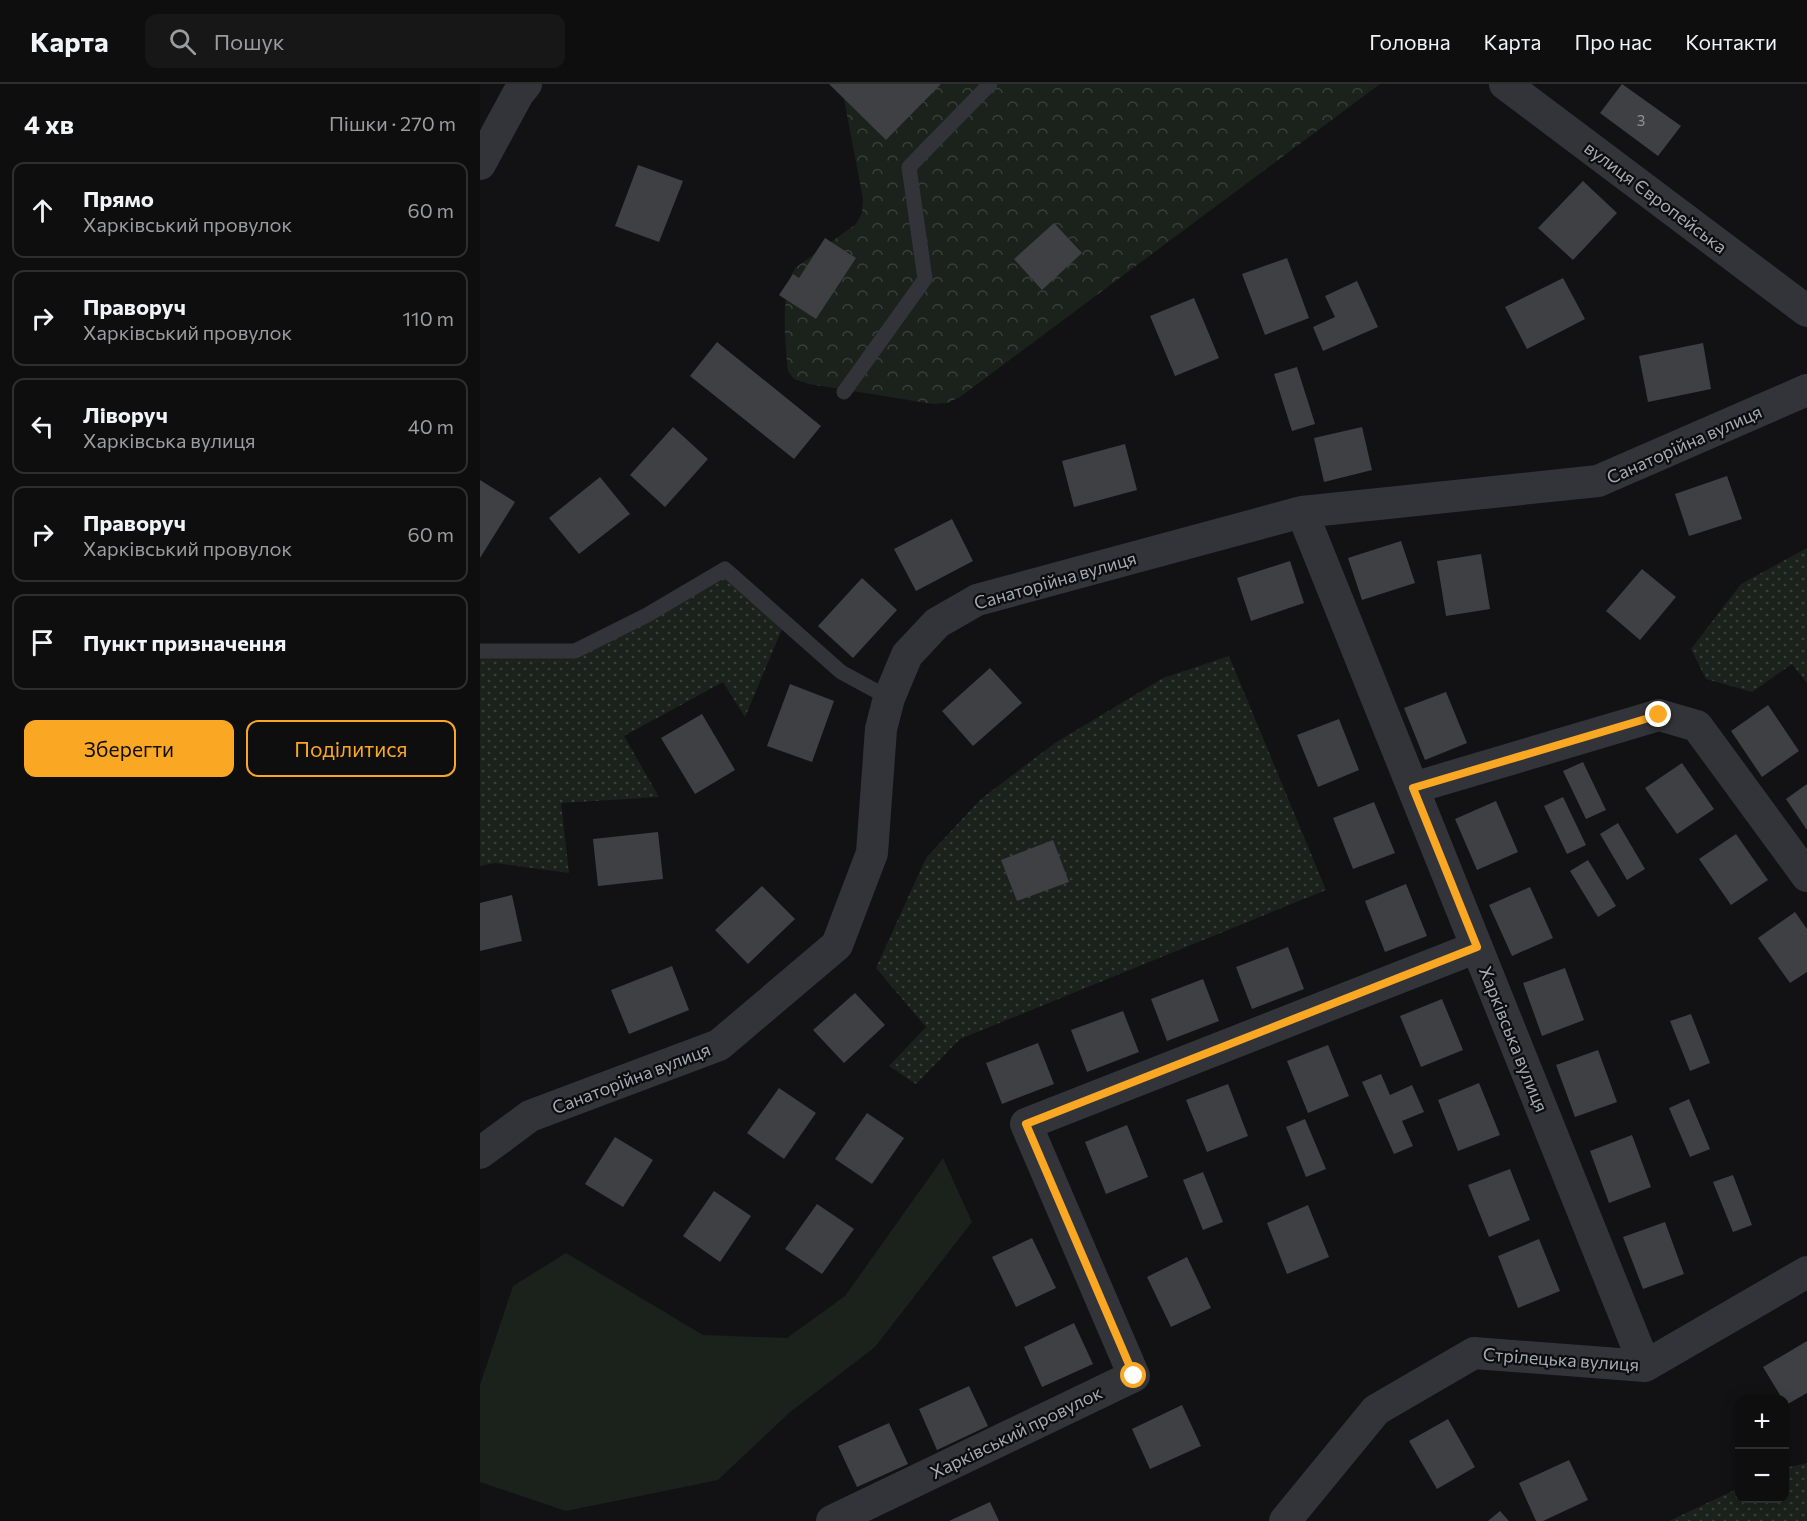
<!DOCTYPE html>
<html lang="uk">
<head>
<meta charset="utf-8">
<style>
  :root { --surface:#0e0e0f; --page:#171718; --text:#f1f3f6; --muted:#9b9c9e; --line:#2e2e2f; --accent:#faa824 }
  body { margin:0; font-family:Commissioner,sans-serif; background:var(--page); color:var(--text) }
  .controls { position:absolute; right:18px; bottom:18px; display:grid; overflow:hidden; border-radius:12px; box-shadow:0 3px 15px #0003 }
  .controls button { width:54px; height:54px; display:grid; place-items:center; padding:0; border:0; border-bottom:2px solid var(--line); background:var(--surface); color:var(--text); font:30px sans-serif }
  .stop { position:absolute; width:18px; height:18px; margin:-14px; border:4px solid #faa824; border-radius:50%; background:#fff }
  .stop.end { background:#faa824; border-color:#fff; box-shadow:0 2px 6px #0008 }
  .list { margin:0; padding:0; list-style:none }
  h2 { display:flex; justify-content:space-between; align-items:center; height:78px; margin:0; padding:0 24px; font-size:26px }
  h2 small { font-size:20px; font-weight:400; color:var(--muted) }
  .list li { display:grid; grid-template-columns:39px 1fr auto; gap:18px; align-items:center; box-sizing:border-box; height:96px; margin:0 12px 12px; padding:0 12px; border:2px solid var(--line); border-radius:12px }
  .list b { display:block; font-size:22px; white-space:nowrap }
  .list p { margin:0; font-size:20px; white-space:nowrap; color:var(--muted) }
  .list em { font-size:20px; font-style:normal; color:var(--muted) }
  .actions { display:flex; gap:12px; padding:18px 24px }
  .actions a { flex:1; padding:14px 0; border:2px solid var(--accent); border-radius:12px; text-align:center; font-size:21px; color:var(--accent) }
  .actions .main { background:var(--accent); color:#111 }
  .icon { flex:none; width:33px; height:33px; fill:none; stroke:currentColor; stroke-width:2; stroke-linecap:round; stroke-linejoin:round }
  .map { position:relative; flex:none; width:1327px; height:1437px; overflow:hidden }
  header { display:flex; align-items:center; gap:36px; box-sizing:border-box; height:84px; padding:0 30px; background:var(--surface); border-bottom:2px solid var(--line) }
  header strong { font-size:28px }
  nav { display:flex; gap:33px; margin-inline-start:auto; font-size:21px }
  .search { width:420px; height:54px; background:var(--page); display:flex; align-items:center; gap:15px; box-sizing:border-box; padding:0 21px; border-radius:12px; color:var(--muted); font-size:22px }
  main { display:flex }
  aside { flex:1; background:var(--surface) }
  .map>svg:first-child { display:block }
  .green { fill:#1a221b }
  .forest { fill:url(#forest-crowns) }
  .garden { fill:url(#garden-dots) }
  .building { fill:#3e4044 }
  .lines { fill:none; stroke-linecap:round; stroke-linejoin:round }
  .lane { stroke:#333439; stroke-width:15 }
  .street { stroke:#333439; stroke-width:32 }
  .route { stroke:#faa824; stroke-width:8 }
  .labels { text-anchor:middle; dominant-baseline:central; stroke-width:4.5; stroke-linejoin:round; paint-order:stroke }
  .number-label { font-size:15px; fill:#8a9099 }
  .street-label { font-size:18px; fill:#a3aab5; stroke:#0d0d0f }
</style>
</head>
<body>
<header>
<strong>Карта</strong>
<div class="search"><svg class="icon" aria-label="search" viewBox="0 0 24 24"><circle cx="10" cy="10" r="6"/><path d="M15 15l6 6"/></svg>Пошук</div>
<nav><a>Головна</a><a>Карта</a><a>Про нас</a><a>Контакти</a></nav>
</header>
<main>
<aside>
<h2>4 хв<small>Пішки · 270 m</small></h2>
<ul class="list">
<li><svg class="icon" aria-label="ahead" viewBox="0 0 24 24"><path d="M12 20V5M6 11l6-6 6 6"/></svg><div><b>Прямо</b><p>Харківський провулок</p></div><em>60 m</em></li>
<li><svg class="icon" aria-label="right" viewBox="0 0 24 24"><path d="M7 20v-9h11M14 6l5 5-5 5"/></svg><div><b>Праворуч</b><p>Харківський провулок</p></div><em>110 m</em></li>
<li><svg class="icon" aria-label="left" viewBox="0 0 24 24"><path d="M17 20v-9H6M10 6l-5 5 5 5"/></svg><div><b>Ліворуч</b><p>Харківська вулиця</p></div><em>40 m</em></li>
<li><svg class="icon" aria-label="right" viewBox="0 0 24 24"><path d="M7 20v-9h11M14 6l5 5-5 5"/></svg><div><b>Праворуч</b><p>Харківський провулок</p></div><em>60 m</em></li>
<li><svg class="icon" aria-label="arrive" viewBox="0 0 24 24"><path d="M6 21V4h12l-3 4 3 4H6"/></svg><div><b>Пункт призначення</b></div></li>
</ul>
<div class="actions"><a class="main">Зберегти</a><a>Поділитися</a></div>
</aside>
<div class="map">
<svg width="1327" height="1437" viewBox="0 0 1327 1437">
  <defs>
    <pattern id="forest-crowns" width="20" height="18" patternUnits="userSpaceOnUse" patternTransform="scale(1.5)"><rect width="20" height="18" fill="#1a221b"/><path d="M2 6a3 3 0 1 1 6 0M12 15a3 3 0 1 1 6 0" fill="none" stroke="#383f3a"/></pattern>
    <pattern id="garden-dots" width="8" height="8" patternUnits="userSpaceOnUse" patternTransform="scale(1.5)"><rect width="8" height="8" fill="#1a221b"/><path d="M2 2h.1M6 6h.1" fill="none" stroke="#383f3a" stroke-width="1.8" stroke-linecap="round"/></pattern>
  </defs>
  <rect width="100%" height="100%" fill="#121214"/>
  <!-- green -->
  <path class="green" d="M 463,1074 L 492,1138 L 395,1263 L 309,1329 L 238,1396 L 86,1427 L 0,1398 L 0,1301 L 33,1202 L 86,1169 L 223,1251 L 307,1254 L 365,1212 Z"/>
  <!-- forest -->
  <path class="forest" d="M 365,0 L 900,0 L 480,313 L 467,319 L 453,320 L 329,300 L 314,295 L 308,287 C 305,259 300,207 315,184 L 376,140 L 382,129 L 383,115 L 364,15 Z"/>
  <!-- garden -->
  <path class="garden" d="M 1327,464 L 1327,599 L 1312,580 L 1272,608 L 1226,595 L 1211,565 L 1261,500 Z
    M 245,485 L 305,538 L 265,633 L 243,598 L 144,652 L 179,713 L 81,719 L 89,789 L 15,779 L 0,782 L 0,567 L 95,566 Z
    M 749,572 L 846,806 L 480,955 L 436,1000 L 409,982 L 446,943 L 396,884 L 446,774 L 501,715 L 575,659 L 683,594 Z
    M 1327,1379 L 1327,1437 L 1189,1437 L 1259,1404 L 1260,1414 L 1304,1414 L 1305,1384 Z"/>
  <!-- building -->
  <path class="building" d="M 349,0 L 461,0 L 406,56 Z
    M 1142,0 L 1201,42 L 1178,72 L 1120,29 Z
    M 158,81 L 203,97 L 179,158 L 135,142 Z
    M 1103,97 L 1137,129 L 1093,176 L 1058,144 Z
    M 574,139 L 602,169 L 562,206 L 534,175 Z
    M 345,154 L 376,174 L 336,235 L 299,211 L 313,190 L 319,194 Z
    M 807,174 L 829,234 L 785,251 L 762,190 Z
    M 1083,194 L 1105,235 L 1047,265 L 1025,223 Z
    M 877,197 L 898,243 L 843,267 L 833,243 L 855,233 L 845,212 Z
    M 714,214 L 739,274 L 695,292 L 670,232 Z
    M 237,258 L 341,342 L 314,375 L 210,292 Z
    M 1223,259 L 1231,305 L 1168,318 L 1159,272 Z
    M 817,283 L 835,340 L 812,347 L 794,290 Z
    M 193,343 L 228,375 L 185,423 L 150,391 Z
    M 882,343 L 892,386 L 844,398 L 834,354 Z
    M 645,360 L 657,406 L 594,423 L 582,377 Z
    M 1247,392 L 1262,435 L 1209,452 L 1195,410 Z
    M 120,393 L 150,430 L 99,470 L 69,434 Z
    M 0,396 L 35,418 L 0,474 Z
    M 472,435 L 493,477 L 436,507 L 414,465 Z
    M 921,457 L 935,499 L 882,516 L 868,474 Z
    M 1001,470 L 1010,525 L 966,532 L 957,477 Z
    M 810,477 L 824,519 L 771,537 L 757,494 Z
    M 1162,485 L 1196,513 L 1160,556 L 1126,527 Z
    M 382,494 L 417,526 L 373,574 L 338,542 Z
    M 510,584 L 542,619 L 493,662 L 462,627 Z
    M 310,600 L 354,617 L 332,678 L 287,662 Z
    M 966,608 L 987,659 L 945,676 L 924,624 Z
    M 1288,621 L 1319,667 L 1282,693 L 1251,647 Z
    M 222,630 L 255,686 L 215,710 L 181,654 Z
    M 859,635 L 879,686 L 838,703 L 817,651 Z
    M 1103,678 L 1126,726 L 1106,735 L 1083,687 Z
    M 1202,679 L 1234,725 L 1197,750 L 1165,704 Z
    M 1327,700 L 1327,746 L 1306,715 Z
    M 1083,713 L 1106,761 L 1087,770 L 1064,722 Z
    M 1016,717 L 1038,768 L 997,786 L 975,735 Z
    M 894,718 L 915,769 L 873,785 L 853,734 Z
    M 1138,739 L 1165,785 L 1147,796 L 1120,750 Z
    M 178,748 L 183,795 L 118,802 L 113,755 Z
    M 1256,750 L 1288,796 L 1251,821 L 1219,775 Z
    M 573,756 L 589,798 L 537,817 L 521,776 Z
    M 1108,776 L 1136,822 L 1118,833 L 1090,787 Z
    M 926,800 L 947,852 L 905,868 L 885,817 Z
    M 282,802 L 315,835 L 268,880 L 235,846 Z
    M 1050,803 L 1073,854 L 1032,872 L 1009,821 Z
    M 32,811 L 42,857 L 0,867 L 0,819 Z
    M 1315,828 L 1327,845 L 1327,888 L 1310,899 L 1278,854 Z
    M 808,863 L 824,905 L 772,925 L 756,883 Z
    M 192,882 L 209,926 L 149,950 L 131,906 Z
    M 1085,884 L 1104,936 L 1062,952 L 1043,899 Z
    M 723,895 L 739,937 L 687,957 L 671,915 Z
    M 375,909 L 405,941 L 364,979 L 333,946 Z
    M 962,915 L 983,966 L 941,983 L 920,932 Z
    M 643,927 L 659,968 L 607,988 L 591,946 Z
    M 1211,930 L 1230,979 L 1210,987 L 1190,937 Z
    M 558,959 L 574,1000 L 522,1020 L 506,979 Z
    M 848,961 L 869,1012 L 828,1029 L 807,977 Z
    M 1118,966 L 1137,1018 L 1095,1033 L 1076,981 Z
    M 901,990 L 910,1011 L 932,1001 L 944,1028 L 922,1037 L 933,1062 L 914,1070 L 882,998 Z
    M 999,999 L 1020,1051 L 978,1067 L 958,1016 Z
    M 748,1000 L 768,1052 L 727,1068 L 706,1016 Z
    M 299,1004 L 336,1029 L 304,1075 L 267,1049 Z
    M 1209,1015 L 1230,1065 L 1210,1073 L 1189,1024 Z
    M 387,1029 L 424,1054 L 392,1100 L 355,1075 Z
    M 825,1035 L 846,1085 L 826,1093 L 806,1043 Z
    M 647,1041 L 668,1093 L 626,1110 L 605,1058 Z
    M 1152,1051 L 1171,1103 L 1129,1119 L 1110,1067 Z
    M 135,1053 L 173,1076 L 143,1123 L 105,1100 Z
    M 1030,1085 L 1050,1136 L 1009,1153 L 988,1101 Z
    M 723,1088 L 743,1138 L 723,1146 L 703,1096 Z
    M 1253,1091 L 1272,1141 L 1253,1148 L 1233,1098 Z
    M 234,1107 L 271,1132 L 240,1178 L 203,1152 Z
    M 337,1120 L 374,1145 L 342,1190 L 305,1165 Z
    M 828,1121 L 849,1173 L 807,1190 L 787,1139 Z
    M 1185,1138 L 1204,1190 L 1163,1205 L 1143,1153 Z
    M 552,1154 L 576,1204 L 536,1223 L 512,1173 Z
    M 1059,1155 L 1080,1207 L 1038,1224 L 1018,1172 Z
    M 707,1173 L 731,1224 L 691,1243 L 667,1193 Z
    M 594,1239 L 613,1280 L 562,1303 L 544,1263 Z
    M 1327,1257 L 1327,1309 L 1306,1321 L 1283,1283 Z
    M 489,1302 L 508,1342 L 457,1366 L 439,1325 Z
    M 702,1321 L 721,1362 L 670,1385 L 652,1345 Z
    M 968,1335 L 995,1383 L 957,1405 L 929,1357 Z
    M 409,1339 L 428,1380 L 377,1403 L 358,1362 Z
    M 1089,1376 L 1108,1416 L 1063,1437 L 1056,1437 L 1039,1399 Z
    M 510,1418 L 519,1437 L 469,1437 Z
    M 1020,1427 L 1029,1437 L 1008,1437 Z"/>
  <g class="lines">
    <!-- lane -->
    <path class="lane" d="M 364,308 L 445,195 L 429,83 L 510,0
      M 0,567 L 95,567 L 167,531 L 245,485 L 361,588 L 409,614"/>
    <!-- street -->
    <path class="street" d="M 1025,0 L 1327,227
      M 0,80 L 38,10 L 46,0
      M 822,428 L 1165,1282
      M 933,704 L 1179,631 L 1217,642 L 1327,792
      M 0,1069 L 50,1032 L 239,961 L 357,861 L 392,769 L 401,645 L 409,614 L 427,571 L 457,539 L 497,516 L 822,428 L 1118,397 L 1327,306
      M 352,1437 L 654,1292 L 546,1040 L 997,863
      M 805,1437 L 896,1326 L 994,1269 L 1165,1282 L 1327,1188"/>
  </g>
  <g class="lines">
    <!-- route -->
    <path class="route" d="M 654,1292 L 546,1040 L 997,863 L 933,704 L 1179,631"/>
  </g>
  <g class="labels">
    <!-- number labels -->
    <g class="number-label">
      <text x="1161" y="36">3</text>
    </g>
    <!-- street labels -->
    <g class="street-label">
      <text transform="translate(1176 113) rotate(37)">вулиця Європейська</text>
      <text transform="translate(1204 360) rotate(-24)">Санаторійна вулиця</text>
      <text transform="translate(575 496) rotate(-16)">Санаторійна вулиця</text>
      <text transform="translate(1034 955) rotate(68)">Харківська вулиця</text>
      <text transform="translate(151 994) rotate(-21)">Санаторійна вулиця</text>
      <text transform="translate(1081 1275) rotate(4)">Стрілецька вулиця</text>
      <text transform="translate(536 1348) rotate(-26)">Харківський провулок</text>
    </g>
  </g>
</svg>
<div class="controls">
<button>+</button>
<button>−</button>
</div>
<div class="stop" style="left:654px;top:1292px"></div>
<div class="stop end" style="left:1179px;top:631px"></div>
</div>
</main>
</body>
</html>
